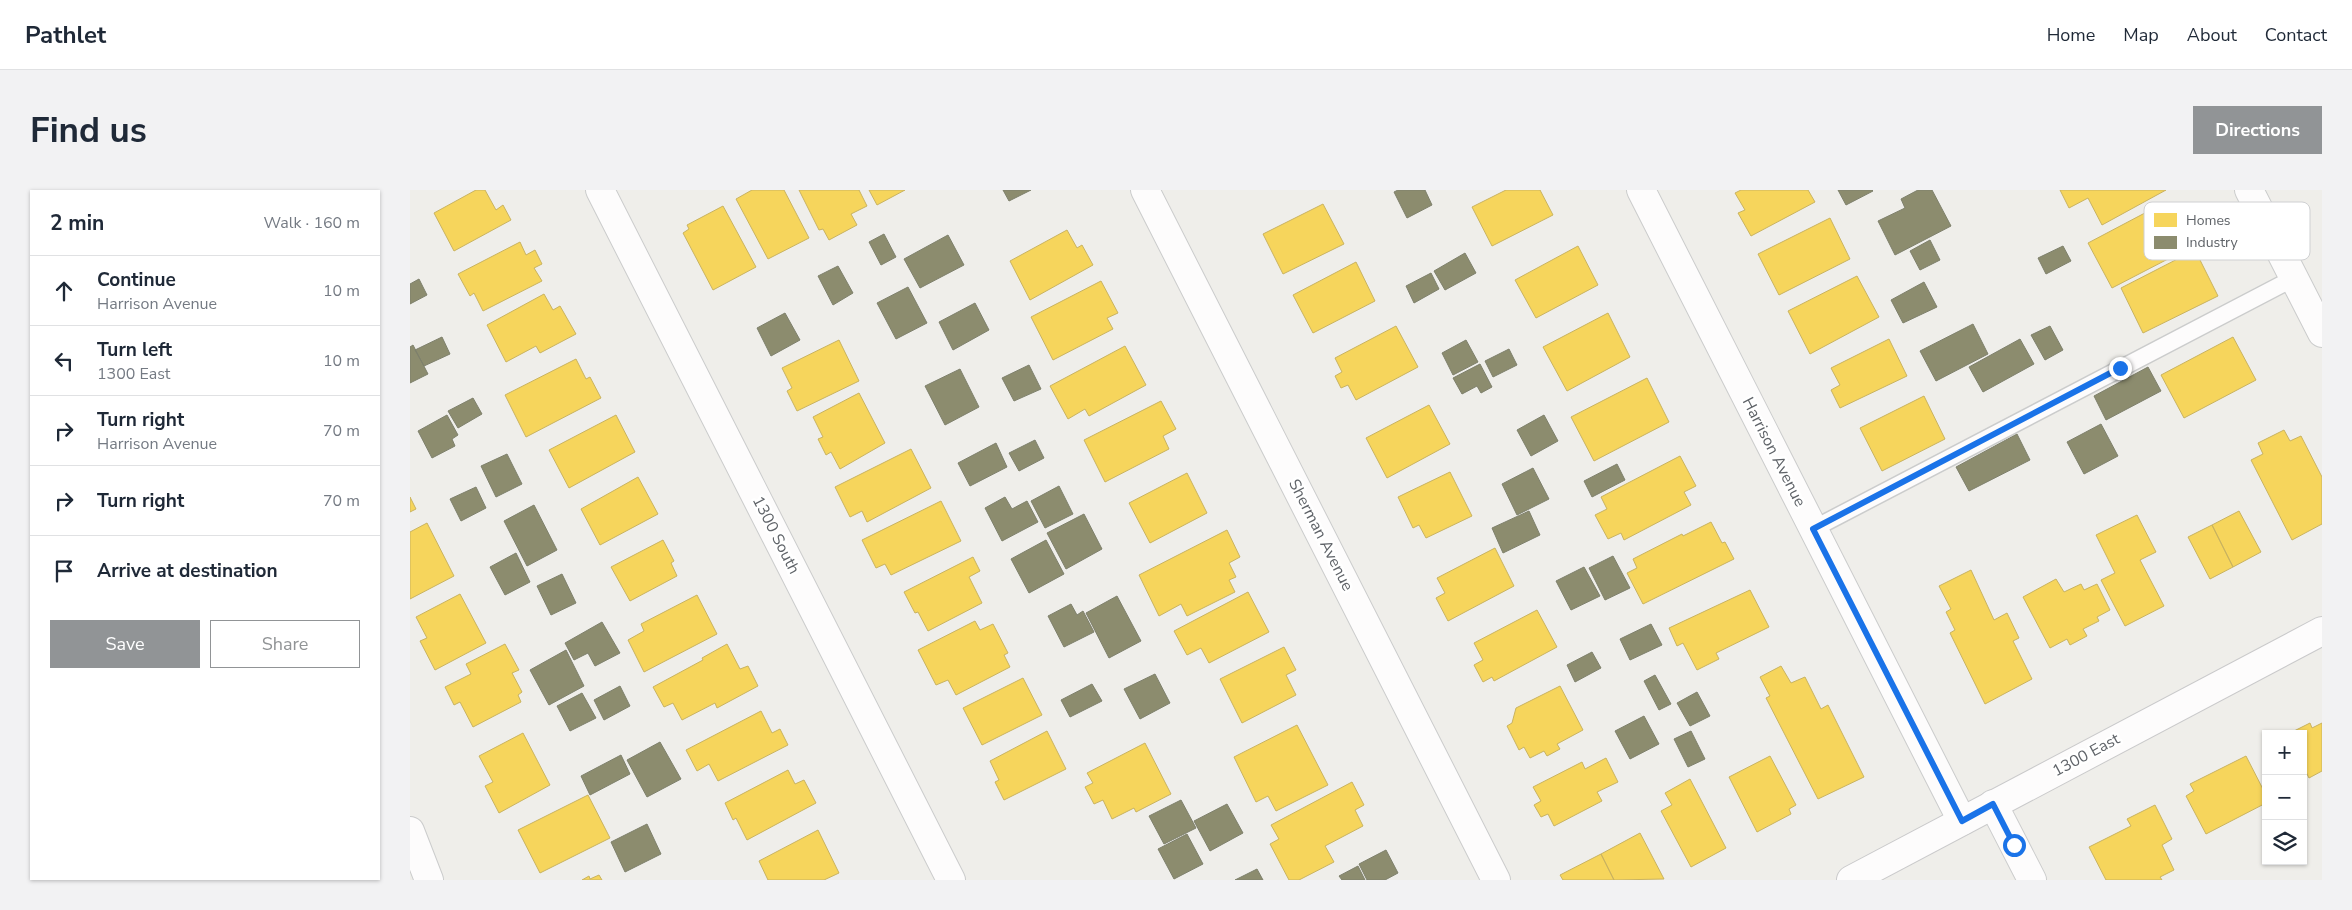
<!DOCTYPE html>
<html lang="en">
<head>
<meta charset="utf-8">
<style>
  :root { --surface:#fff; --page:#f2f2f3; --text:#1f2937; --muted:#747a83; --line:#e0e1e3; --accent:#919496 }
  body { margin:0; font-family:"Nunito Sans",sans-serif; background:var(--page); color:var(--text) }
  .controls { position:absolute; right:15px; bottom:15px; display:grid; overflow:hidden; border-radius:0px; box-shadow:0 1px 4px #0004 }
  .controls button { width:45px; height:45px; display:grid; place-items:center; padding:0; border:0; border-bottom:1px solid var(--line); background:var(--surface); color:var(--text); font:25px sans-serif }
  .stop { position:absolute; width:15px; height:15px; margin:-11px; border:4px solid #1a73e8; border-radius:50%; background:#fff }
  .stop.end { background:#1a73e8; border-color:#fff; box-shadow:0 1px 5px #0008 }
  .list { margin:0; padding:0; list-style:none }
  h2 { display:flex; justify-content:space-between; align-items:center; height:65px; margin:0; padding:0 20px; font-size:21px }
  h2 small { font-size:16px; font-weight:400; color:var(--muted) }
  .list li { display:grid; grid-template-columns:32px 1fr auto; gap:15px; align-items:center; box-sizing:border-box; height:70px; padding:0 20px; border-top:1px solid var(--line) }
  .list b { display:block; font-size:19px; white-space:nowrap }
  .list p { margin:0; font-size:16px; white-space:nowrap; color:var(--muted) }
  .list em { font-size:16px; font-style:normal; color:var(--muted) }
  .actions { display:flex; gap:10px; padding:15px 20px }
  .actions a { flex:1; padding:11px 0; border:1px solid var(--accent); border-radius:0px; text-align:center; font-size:18px; color:var(--accent) }
  .actions .main { background:var(--accent); color:#fff }
  .icon { flex:none; width:28px; height:28px; fill:none; stroke:currentColor; stroke-width:2; stroke-linecap:round; stroke-linejoin:round }
  .map { position:relative; flex:none; width:1912px; height:690px; overflow:hidden; border-radius:0px }
  header { display:flex; align-items:center; gap:30px; box-sizing:border-box; height:70px; padding:0 25px; background:var(--surface); border-bottom:1px solid var(--line) }
  header strong { font-size:24px }
  nav { display:flex; gap:28px; margin-inline-start:auto; font-size:18px }
  .intro { display:flex; align-items:center; justify-content:space-between; box-sizing:border-box; height:120px; padding:0 30px }
  h1 { margin:0; font-size:35px }
  .button { padding:12px 22px; border-radius:0px; background:var(--accent); color:#fff; font-size:18px; font-weight:700 }
  main { display:flex; gap:30px; padding:0 30px }
  aside { flex:1; background:var(--surface); border-radius:0px; box-shadow:0 1px 4px #0004 }
  .map>svg:first-child { display:block }
  .homes { fill:#f6d55c; stroke:#c9b360 }
  .industry { fill:#8c8c6e; stroke:#7e806c }
  .lines { fill:none; stroke-linecap:round; stroke-linejoin:round }
  .service-casing { stroke:#cbcccc; stroke-width:19 }
  .minor-casing { stroke:#cbcccc; stroke-width:30 }
  .tertiary-casing { stroke:#cbcccc; stroke-width:30 }
  .secondary-casing { stroke:#cacacb; stroke-width:30 }
  .service { stroke:#fdfcfc; stroke-width:16 }
  .minor { stroke:#fdfcfc; stroke-width:28 }
  .tertiary { stroke:#fdfcfc; stroke-width:28 }
  .secondary { stroke:#fdfcfc; stroke-width:28 }
  .route { stroke:#1a73e8; stroke-width:6 }
  .labels { text-anchor:middle; dominant-baseline:central; stroke-width:5; stroke-linejoin:round; paint-order:stroke }
  .street-label { font-size:16px; fill:#5f6368; stroke:#fff }
  .key { fill:#fff; stroke:#cfd0d2; stroke-width:1 }
  .key-label { font-size:14px; fill:#5f6368 }
</style>
</head>
<body>
<header>
<strong>Pathlet</strong>
<nav><a>Home</a><a>Map</a><a>About</a><a>Contact</a></nav>
</header>
<div class="intro"><h1>Find us</h1><a class="button">Directions</a></div>
<main>
<aside>
<h2>2 min<small>Walk · 160 m</small></h2>
<ul class="list">
<li><svg class="icon" aria-label="ahead" viewBox="0 0 24 24"><path d="M12 20V5M6 11l6-6 6 6"/></svg><div><b>Continue</b><p>Harrison Avenue</p></div><em>10 m</em></li>
<li><svg class="icon" aria-label="left" viewBox="0 0 24 24"><path d="M17 20v-9H6M10 6l-5 5 5 5"/></svg><div><b>Turn left</b><p>1300 East</p></div><em>10 m</em></li>
<li><svg class="icon" aria-label="right" viewBox="0 0 24 24"><path d="M7 20v-9h11M14 6l5 5-5 5"/></svg><div><b>Turn right</b><p>Harrison Avenue</p></div><em>70 m</em></li>
<li><svg class="icon" aria-label="right" viewBox="0 0 24 24"><path d="M7 20v-9h11M14 6l5 5-5 5"/></svg><div><b>Turn right</b></div><em>70 m</em></li>
<li><svg class="icon" aria-label="arrive" viewBox="0 0 24 24"><path d="M6 21V4h12l-3 4 3 4H6"/></svg><div><b>Arrive at destination</b></div></li>
</ul>
<div class="actions"><a class="main">Save</a><a>Share</a></div>
</aside>
<div class="map">
<svg width="1912" height="690" viewBox="0 0 1912 690">
  <rect width="100%" height="100%" fill="#efeeea"/>
  <!-- homes -->
  <path class="homes" d="M 66,0 L 75,0 L 86,20 L 93,15 L 101,30 L 44,61 L 24,23 Z
    M 342,0 L 374,0 L 399,48 L 358,69 L 326,9 Z
    M 389,0 L 449,0 L 457,16 L 441,24 L 447,35 L 419,50 L 413,39 L 409,40 Z
    M 459,0 L 495,0 L 467,15 Z
    M 1096,0 L 1130,0 L 1143,25 L 1082,56 L 1062,17 Z
    M 1331,0 L 1398,0 L 1405,12 L 1341,46 L 1328,23 L 1335,20 L 1325,3 Z
    M 1650,0 L 1756,0 L 1692,35 L 1678,8 L 1659,18 Z
    M 913,14 L 934,54 L 873,84 L 853,44 Z
    M 1750,15 L 1756,27 L 1768,21 L 1785,55 L 1702,98 L 1678,53 Z
    M 313,16 L 346,77 L 303,100 L 273,43 L 279,39 L 277,35 Z
    M 1420,28 L 1440,69 L 1369,105 L 1348,64 Z
    M 657,40 L 667,58 L 672,55 L 683,75 L 620,110 L 600,71 Z
    M 110,52 L 116,65 L 125,60 L 132,74 L 124,78 L 132,91 L 73,121 L 64,103 L 60,106 L 48,84 Z
    M 1168,56 L 1188,95 L 1126,128 L 1105,90 Z
    M 1785,60 L 1808,106 L 1733,143 L 1711,98 Z
    M 946,72 L 965,111 L 903,143 L 883,105 Z
    M 1447,86 L 1469,127 L 1400,164 L 1378,121 Z
    M 691,91 L 708,123 L 697,128 L 703,139 L 643,170 L 621,127 Z
    M 134,104 L 143,120 L 150,116 L 166,144 L 130,163 L 126,156 L 96,172 L 77,135 Z
    M 1198,123 L 1220,167 L 1157,201 L 1133,157 Z
    M 986,136 L 1008,177 L 946,210 L 938,195 L 931,198 L 925,186 L 932,182 L 925,168 Z
    M 1823,147 L 1846,190 L 1774,228 L 1751,185 Z
    M 1479,149 L 1497,186 L 1430,218 L 1421,200 L 1430,195 L 1421,178 Z
    M 429,150 L 449,191 L 387,221 L 377,201 L 382,198 L 372,178 Z
    M 715,156 L 736,195 L 679,226 L 675,219 L 658,229 L 640,196 Z
    M 166,169 L 176,189 L 180,187 L 191,208 L 116,247 L 95,205 Z
    M 1237,188 L 1259,232 L 1184,271 L 1161,227 Z
    M 449,203 L 475,253 L 430,279 L 421,262 L 416,265 L 408,249 L 413,247 L 403,227 Z
    M 1514,206 L 1535,249 L 1472,281 L 1450,238 Z
    M 751,211 L 766,239 L 753,246 L 759,259 L 695,292 L 674,250 Z
    M 1019,215 L 1040,254 L 977,288 L 956,248 Z
    M 206,225 L 225,262 L 159,298 L 139,260 Z
    M 1874,240 L 1880,251 L 1891,246 L 1912,287 L 1912,334 L 1882,350 L 1841,270 L 1853,264 L 1848,253 Z
    M 501,259 L 521,298 L 457,332 L 452,321 L 440,327 L 425,297 Z
    M 1270,266 L 1286,296 L 1274,302 L 1281,315 L 1214,350 L 1211,343 L 1198,349 L 1185,325 L 1197,319 L 1191,307 Z
    M 1040,282 L 1062,326 L 1016,348 L 1009,335 L 1003,338 L 988,307 Z
    M 777,283 L 797,323 L 740,353 L 719,313 Z
    M 228,287 L 248,324 L 190,355 L 171,319 Z
    M 0,307 L 6,319 L 0,322 Z
    M 531,311 L 551,351 L 481,385 L 475,374 L 466,378 L 452,350 Z
    M 1829,321 L 1851,362 L 1823,377 L 1802,335 Z
    M 1727,325 L 1746,362 L 1730,370 L 1754,416 L 1715,436 L 1691,390 L 1705,383 L 1686,345 Z
    M 1301,332 L 1312,353 L 1315,352 L 1324,369 L 1233,414 L 1217,383 L 1227,378 L 1223,369 L 1272,344 L 1273,346 Z
    M 17,333 L 44,386 L 0,409 L 0,342 Z
    M 1802,335 L 1823,377 L 1800,389 L 1778,347 Z
    M 817,340 L 830,367 L 819,373 L 826,387 L 819,390 L 825,402 L 777,426 L 771,414 L 749,426 L 729,385 Z
    M 253,350 L 264,371 L 261,373 L 267,386 L 220,411 L 201,377 Z
    M 1085,358 L 1104,396 L 1038,431 L 1026,408 L 1035,403 L 1027,388 Z
    M 563,367 L 570,381 L 559,387 L 572,413 L 518,441 L 508,422 L 505,423 L 494,402 Z
    M 1561,380 L 1584,430 L 1597,423 L 1609,448 L 1603,451 L 1622,489 L 1575,514 L 1540,443 L 1545,440 L 1536,422 L 1541,419 L 1529,396 Z
    M 1646,389 L 1654,402 L 1671,394 L 1674,400 L 1687,394 L 1700,420 L 1687,427 L 1689,431 L 1673,439 L 1677,446 L 1660,455 L 1657,449 L 1640,458 L 1613,407 Z
    M 1340,400 L 1359,437 L 1306,463 L 1309,469 L 1287,480 L 1273,453 L 1267,456 L 1259,438 Z
    M 838,402 L 859,442 L 799,473 L 791,458 L 777,465 L 764,441 Z
    M 50,404 L 76,453 L 25,480 L 10,451 L 17,448 L 6,427 Z
    M 287,405 L 307,444 L 234,482 L 218,450 L 234,441 L 231,434 Z
    M 1127,420 L 1147,457 L 1084,491 L 1082,487 L 1073,492 L 1064,475 L 1073,470 L 1064,453 Z
    M 565,431 L 570,440 L 583,434 L 598,463 L 594,465 L 600,477 L 546,505 L 538,490 L 526,495 L 508,460 Z
    M 95,454 L 109,480 L 102,483 L 112,502 L 108,505 L 111,512 L 63,537 L 50,512 L 44,515 L 35,497 L 61,484 L 56,474 Z
    M 317,454 L 330,479 L 338,476 L 348,496 L 307,518 L 305,513 L 272,530 L 263,513 L 254,517 L 243,497 L 293,470 L 292,468 Z
    M 874,457 L 886,480 L 876,485 L 886,505 L 832,533 L 810,489 Z
    M 1371,476 L 1381,493 L 1395,487 L 1411,519 L 1418,515 L 1454,587 L 1408,609 L 1356,508 L 1360,506 L 1350,487 Z
    M 613,488 L 632,525 L 572,555 L 553,518 Z
    M 1150,496 L 1173,540 L 1147,554 L 1150,559 L 1137,566 L 1134,561 L 1120,568 L 1114,557 L 1109,560 L 1097,536 L 1102,533 L 1106,518 Z
    M 351,521 L 362,543 L 370,539 L 378,555 L 308,591 L 299,574 L 287,581 L 276,560 Z
    M 1900,533 L 1902,538 L 1912,533 L 1912,581 L 1899,588 L 1895,580 L 1893,581 L 1893,544 L 1878,544 Z
    M 887,535 L 918,595 L 866,621 L 858,606 L 846,612 L 824,567 Z
    M 637,541 L 656,579 L 594,610 L 585,592 L 589,590 L 580,571 Z
    M 113,543 L 140,595 L 89,623 L 75,596 L 83,592 L 69,566 Z
    M 735,553 L 761,604 L 726,622 L 724,618 L 702,629 L 693,610 L 684,614 L 675,597 L 683,593 L 677,583 Z
    M 1360,566 L 1386,615 L 1379,619 L 1381,624 L 1347,642 L 1319,587 Z
    M 1836,566 L 1856,605 L 1856,613 L 1796,644 L 1776,606 L 1784,601 L 1780,594 Z
    M 1196,568 L 1208,592 L 1187,602 L 1192,611 L 1144,636 L 1138,624 L 1131,627 L 1124,615 L 1131,611 L 1123,597 L 1172,572 L 1175,579 Z
    M 378,580 L 385,594 L 394,590 L 406,613 L 337,650 L 326,628 L 323,630 L 315,613 Z
    M 1280,589 L 1316,658 L 1281,677 L 1251,621 L 1262,615 L 1255,603 Z
    M 942,592 L 954,615 L 945,620 L 953,636 L 915,656 L 924,672 L 889,690 L 879,690 L 860,654 L 869,649 L 861,635 Z
    M 178,605 L 200,648 L 130,683 L 108,640 Z
    M 1745,615 L 1762,649 L 1752,655 L 1764,680 L 1750,687 L 1752,690 L 1696,690 L 1679,657 L 1721,636 L 1717,629 Z
    M 408,640 L 429,683 L 414,690 L 358,690 L 349,671 Z
    M 1230,643 L 1254,689 L 1204,690 L 1191,664 Z
    M 1191,664 L 1204,690 L 1153,690 L 1150,685 Z
    M 189,685 L 192,690 L 172,690 L 179,686 L 180,689 Z"/>
  <!-- industry -->
  <path class="industry" d="M 593,0 L 621,0 L 599,11 Z
    M 988,0 L 1015,0 L 1022,15 L 997,28 L 984,2 Z
    M 1428,0 L 1462,0 L 1463,1 L 1436,15 Z
    M 1508,0 L 1522,0 L 1541,36 L 1485,65 L 1468,31 L 1495,18 L 1491,9 Z
    M 474,44 L 486,67 L 471,75 L 459,52 Z
    M 538,45 L 554,75 L 510,98 L 494,69 Z
    M 1520,50 L 1530,70 L 1510,80 L 1500,61 Z
    M 1653,56 L 1661,71 L 1636,84 L 1628,68 Z
    M 1055,63 L 1066,83 L 1035,100 L 1024,81 Z
    M 428,76 L 443,103 L 423,115 L 408,86 Z
    M 1021,83 L 1029,99 L 1004,113 L 996,96 Z
    M 9,89 L 17,105 L 0,114 L 0,94 Z
    M 1514,92 L 1527,117 L 1493,133 L 1481,110 Z
    M 498,97 L 517,133 L 486,149 L 467,113 Z
    M 565,113 L 579,140 L 543,160 L 529,132 Z
    M 375,123 L 390,150 L 361,166 L 347,138 Z
    M 1563,134 L 1578,164 L 1526,191 L 1510,161 Z
    M 1640,136 L 1653,160 L 1635,170 L 1621,145 Z
    M 32,147 L 40,164 L 14,176 L 5,160 Z
    M 1610,149 L 1624,174 L 1573,202 L 1559,177 Z
    M 1056,150 L 1068,172 L 1043,185 L 1032,163 Z
    M 3,155 L 18,184 L 0,193 L 0,157 Z
    M 1099,159 L 1107,175 L 1083,187 L 1075,171 Z
    M 1070,174 L 1082,197 L 1071,203 L 1067,196 L 1052,204 L 1043,188 Z
    M 619,175 L 631,199 L 604,211 L 592,188 Z
    M 1738,177 L 1751,201 L 1696,230 L 1684,206 Z
    M 550,179 L 569,217 L 535,235 L 515,196 Z
    M 63,208 L 72,224 L 48,238 L 38,221 Z
    M 37,225 L 48,245 L 42,249 L 45,256 L 22,268 L 8,241 Z
    M 1134,225 L 1148,251 L 1121,266 L 1107,240 Z
    M 1691,234 L 1708,266 L 1674,284 L 1657,252 Z
    M 1607,244 L 1620,270 L 1559,301 L 1546,277 Z
    M 625,250 L 634,268 L 609,281 L 599,263 Z
    M 586,253 L 597,277 L 560,296 L 548,273 Z
    M 97,264 L 112,294 L 86,307 L 71,276 Z
    M 1207,274 L 1215,290 L 1182,307 L 1174,291 Z
    M 1123,278 L 1139,309 L 1107,325 L 1092,294 Z
    M 649,296 L 663,324 L 635,338 L 621,311 Z
    M 66,297 L 76,318 L 51,331 L 40,309 Z
    M 595,307 L 602,319 L 617,311 L 628,332 L 592,351 L 575,318 Z
    M 124,315 L 147,360 L 117,376 L 94,331 Z
    M 1119,321 L 1130,345 L 1093,363 L 1082,338 Z
    M 674,324 L 692,359 L 656,379 L 637,343 Z
    M 636,350 L 654,384 L 619,403 L 601,369 Z
    M 106,363 L 120,392 L 95,405 L 80,377 Z
    M 1203,366 L 1220,398 L 1195,410 L 1179,378 Z
    M 1174,377 L 1190,406 L 1161,420 L 1146,391 Z
    M 152,384 L 166,413 L 141,425 L 127,396 Z
    M 707,406 L 731,451 L 699,468 L 676,423 Z
    M 661,414 L 667,425 L 673,421 L 684,442 L 654,457 L 638,426 Z
    M 192,432 L 210,463 L 185,476 L 178,463 L 164,470 L 155,453 Z
    M 1241,434 L 1252,455 L 1220,470 L 1210,449 Z
    M 156,460 L 174,496 L 139,515 L 120,480 Z
    M 1182,462 L 1191,478 L 1165,492 L 1157,475 Z
    M 745,484 L 760,513 L 730,529 L 714,499 Z
    M 1245,485 L 1261,514 L 1249,520 L 1234,491 Z
    M 682,494 L 692,511 L 660,527 L 651,510 Z
    M 210,496 L 220,516 L 194,530 L 184,510 Z
    M 1287,502 L 1300,526 L 1280,536 L 1267,513 Z
    M 172,503 L 186,528 L 160,541 L 147,516 Z
    M 1234,526 L 1249,554 L 1220,569 L 1205,541 Z
    M 1281,541 L 1295,569 L 1278,577 L 1264,549 Z
    M 250,552 L 271,589 L 237,607 L 217,570 Z
    M 211,565 L 220,584 L 180,605 L 171,586 Z
    M 771,610 L 786,638 L 754,654 L 739,626 Z
    M 817,614 L 833,643 L 800,661 L 784,631 Z
    M 237,634 L 251,664 L 215,682 L 201,652 Z
    M 777,644 L 793,674 L 764,689 L 748,659 Z
    M 976,660 L 988,683 L 975,690 L 957,690 L 949,674 Z
    M 948,676 L 955,690 L 932,690 L 929,686 Z
    M 847,679 L 853,690 L 825,690 Z"/>
  <g class="lines">
    <!-- service casing -->
    <g class="service-casing">
      <path id="service" d="M 1403,339 L 1884,88"/>
    </g>
    <!-- minor casing -->
    <g class="minor-casing">
      <path id="minor" d="M 735,0 L 1086,690
        M 1231,0 L 1552,631
        M 1839,0 L 1912,143
        M 1583,614 L 1622,690
        M 0,641 L 19,690"/>
    </g>
    <!-- tertiary casing -->
    <g class="tertiary-casing">
      <path id="tertiary" d="M 190,0 L 541,690"/>
    </g>
    <!-- secondary casing -->
    <g class="secondary-casing">
      <path id="secondary" d="M 1441,690 L 1912,441"/>
    </g>
    <!-- service -->
    <use href="#service" class="service"/>
    <!-- minor -->
    <use href="#minor" class="minor"/>
    <!-- tertiary -->
    <use href="#tertiary" class="tertiary"/>
    <!-- secondary -->
    <use href="#secondary" class="secondary"/>
  </g>
  <g class="lines">
    <!-- route -->
    <path class="route" d="M 1604,655 L 1583,614 L 1552,631 L 1403,339 L 1710,178"/>
  </g>
  <g class="labels">
    <!-- street labels -->
    <g class="street-label">
      <text transform="translate(1364 262) rotate(63)">Harrison Avenue</text>
      <text transform="translate(366 345) rotate(63)">1300 South</text>
      <text transform="translate(911 345) rotate(63)">Sherman Avenue</text>
      <text transform="translate(1676 565) rotate(-28)">1300 East</text>
    </g>
  </g>
  <!-- legend -->
  <rect x="1734" y="12" width="166" height="58" rx="8" class="key"/>
  <rect x="1744" y="23" width="23" height="14" fill="#f6d55c"/>
  <rect x="1744" y="46" width="23" height="13" fill="#8c8c6e"/>
  <g class="key-label">
    <text x="1776" y="35">Homes</text>
    <text x="1776" y="57">Industry</text>
  </g>
</svg>
<div class="controls">
<button>+</button>
<button>−</button>
<button><svg class="icon" aria-label="layers" viewBox="0 0 24 24"><path d="M12 4l9 5-9 5-9-5zM3 14l9 5 9-5"/></svg></button>
</div>
<div class="stop" style="left:1604px;top:655px"></div>
<div class="stop end" style="left:1710px;top:178px"></div>
</div>
</main>
</body>
</html>
